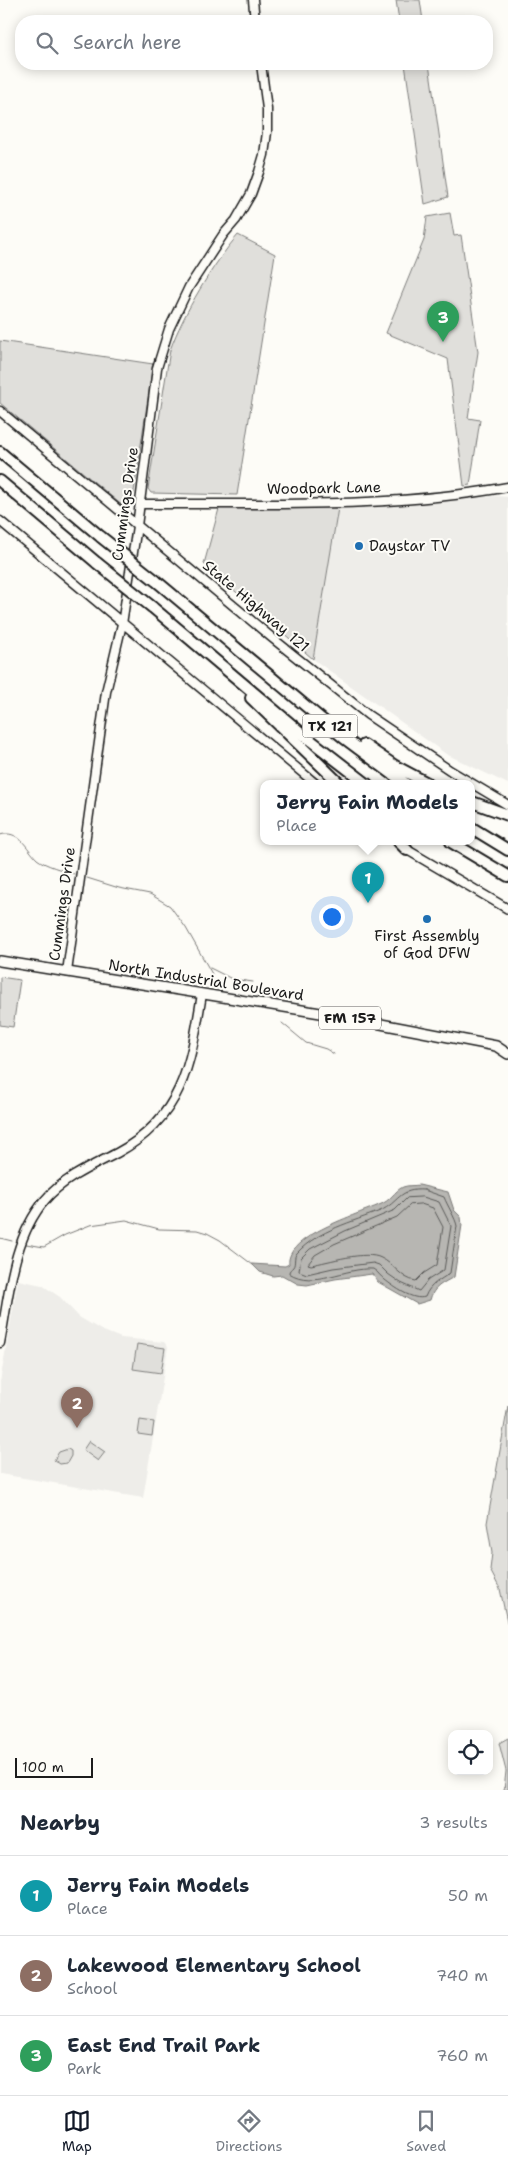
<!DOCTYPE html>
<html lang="en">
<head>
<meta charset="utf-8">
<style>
  :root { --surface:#fff; --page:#f6f6f7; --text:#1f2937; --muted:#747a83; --line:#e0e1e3; --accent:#111827 }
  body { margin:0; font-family:"Shantell Sans",sans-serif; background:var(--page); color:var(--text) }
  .controls { position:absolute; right:15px; bottom:15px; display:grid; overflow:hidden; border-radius:10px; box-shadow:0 2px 12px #0003 }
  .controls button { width:45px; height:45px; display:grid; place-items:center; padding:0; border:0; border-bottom:1px solid var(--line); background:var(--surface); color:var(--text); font:25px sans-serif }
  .scale { position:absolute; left:15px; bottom:12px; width:78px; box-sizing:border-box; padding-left:5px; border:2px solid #1c1c1c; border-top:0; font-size:14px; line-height:18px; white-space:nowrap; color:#1c1c1c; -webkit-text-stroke:4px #fdfcf7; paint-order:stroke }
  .you { position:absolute; left:331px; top:916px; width:18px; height:18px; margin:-12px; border:4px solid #fff; border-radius:50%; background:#1a73e8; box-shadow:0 0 0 8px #1a73e833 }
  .badge { display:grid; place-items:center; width:32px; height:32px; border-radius:50%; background:var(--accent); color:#fff; font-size:16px; font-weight:700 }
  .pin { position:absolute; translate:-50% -41px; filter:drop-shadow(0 1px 2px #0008) }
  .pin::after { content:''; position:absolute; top:26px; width:18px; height:15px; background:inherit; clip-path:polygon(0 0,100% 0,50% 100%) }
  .popup { position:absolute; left:260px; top:780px; width:215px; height:65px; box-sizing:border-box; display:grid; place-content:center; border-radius:10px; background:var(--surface); filter:drop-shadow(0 1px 4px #0005); font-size:16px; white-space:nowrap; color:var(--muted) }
  .popup b { font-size:19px; color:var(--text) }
  .popup::after { content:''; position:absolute; left:50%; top:100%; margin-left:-10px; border:10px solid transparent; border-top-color:var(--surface) }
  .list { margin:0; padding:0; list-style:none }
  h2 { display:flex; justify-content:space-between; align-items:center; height:65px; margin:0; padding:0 20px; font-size:21px }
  h2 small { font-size:16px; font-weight:400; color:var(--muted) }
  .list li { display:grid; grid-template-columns:32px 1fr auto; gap:15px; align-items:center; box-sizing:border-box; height:80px; padding:0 20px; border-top:1px solid var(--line) }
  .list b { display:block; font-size:19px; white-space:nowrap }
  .list p { margin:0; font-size:16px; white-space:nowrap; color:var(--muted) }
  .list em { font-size:16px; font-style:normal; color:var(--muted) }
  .icon { flex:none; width:28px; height:28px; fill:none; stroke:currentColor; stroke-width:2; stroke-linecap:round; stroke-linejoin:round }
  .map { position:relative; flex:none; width:508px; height:1790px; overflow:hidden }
  .search { position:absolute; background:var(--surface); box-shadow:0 2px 12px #0003; left:15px; right:15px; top:15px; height:55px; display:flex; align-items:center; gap:12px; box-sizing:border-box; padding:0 18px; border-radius:20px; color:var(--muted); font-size:19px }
  .sheet { height:305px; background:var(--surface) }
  nav { display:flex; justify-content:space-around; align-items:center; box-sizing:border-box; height:70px; border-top:1px solid var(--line); background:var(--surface); font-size:14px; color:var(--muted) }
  nav a { display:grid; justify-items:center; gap:2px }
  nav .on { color:var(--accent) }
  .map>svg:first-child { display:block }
  .built { fill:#eeede9 }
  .green { fill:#e0dfdb; stroke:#7e7e7c }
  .water { fill:#b7b6b2; stroke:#797876 }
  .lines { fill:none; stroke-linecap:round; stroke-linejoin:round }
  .shore { stroke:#5a5a58; stroke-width:1 }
  .stream { stroke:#797876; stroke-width:1 }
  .secondary-casing { stroke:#1c1c1c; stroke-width:11 }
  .primary-casing { stroke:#1c1c1c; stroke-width:12 }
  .highway-casing { stroke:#1c1c1c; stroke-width:14 }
  .secondary { stroke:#fdfcf7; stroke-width:8 }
  .primary { stroke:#fdfcf7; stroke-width:9 }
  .highway { stroke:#fdfcf7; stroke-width:10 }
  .highway-bridge-casing { stroke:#1c1c1c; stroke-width:14; stroke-linecap:butt }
  .highway-bridge { stroke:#fdfcf7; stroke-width:10 }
  .poi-dot { fill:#1f6fb2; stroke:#fdfcf7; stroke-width:2 }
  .labels { text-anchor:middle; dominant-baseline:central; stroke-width:4; stroke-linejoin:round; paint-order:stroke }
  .shield { fill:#fdfcf7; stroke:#605f5e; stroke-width:1 }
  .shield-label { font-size:14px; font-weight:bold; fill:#1c1c1c }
  .street-label { font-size:15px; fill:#1c1c1c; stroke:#fdfcf7 }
  .poi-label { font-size:15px; fill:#1c1c1c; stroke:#fdfcf7; text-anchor:start }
</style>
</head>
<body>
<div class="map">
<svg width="508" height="1790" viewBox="0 0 508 1790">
  <rect width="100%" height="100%" fill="#fdfcf7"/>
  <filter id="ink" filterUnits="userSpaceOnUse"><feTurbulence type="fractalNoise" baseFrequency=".02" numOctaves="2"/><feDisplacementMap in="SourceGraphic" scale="10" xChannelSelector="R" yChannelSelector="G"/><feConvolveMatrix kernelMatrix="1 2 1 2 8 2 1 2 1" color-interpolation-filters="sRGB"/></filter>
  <g filter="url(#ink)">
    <!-- built -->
    <path class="built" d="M 496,496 L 508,497 L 508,784 L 446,754 L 313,659 L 338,508 Z
      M 18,1280 L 42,1285 L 60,1297 L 79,1317 L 101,1330 L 121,1338 L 164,1342 L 168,1347 L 143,1498 L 0,1474 L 0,1382 Z"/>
    <!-- green -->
    <path class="green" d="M 396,0 L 420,0 L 423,21 L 399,21 Z
      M 405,64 L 429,64 L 448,197 L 425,204 Z
      M 450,213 L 454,236 L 461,235 L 478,352 L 468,418 L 480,420 L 470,485 L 464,486 L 448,359 L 386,333 L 424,240 L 427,217 Z
      M 238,235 L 275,254 L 237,495 L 151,493 L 148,489 L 170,350 C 183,314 213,264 238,235 Z
      M 0,341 L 153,364 L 132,505 L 124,507 L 0,403 Z
      M 220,505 L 338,508 L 313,659 L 204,564 Z
      M 0,977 L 20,980 L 13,1027 L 0,1025 Z
      M 137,1344 L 165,1348 L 161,1373 L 133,1369 Z
      M 508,1406 L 508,1626 L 500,1589 L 490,1570 L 492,1553 L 487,1523 Z
      M 140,1420 L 154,1422 L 152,1436 L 138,1434 Z
      M 89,1441 L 105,1452 L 98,1461 L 83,1450 Z
      M 68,1449 L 71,1451 L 71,1456 L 67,1463 L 60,1464 L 54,1460 L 59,1452 Z
      M 508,1738 L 508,1790 L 504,1790 L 506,1771 L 499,1743 Z"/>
    <!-- water -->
    <path class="water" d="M 419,1185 L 448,1192 L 454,1210 L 461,1217 L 462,1225 L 454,1277 C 443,1283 433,1287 430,1300 L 417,1304 L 378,1282 L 372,1274 L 335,1279 L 307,1285 L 298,1284 L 282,1275 L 273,1276 L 260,1272 L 252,1264 L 285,1266 L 289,1264 C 285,1236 359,1214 379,1205 C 391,1201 394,1191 403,1187 C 408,1185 414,1186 419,1185 Z"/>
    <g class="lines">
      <!-- shore -->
      <path class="shore" d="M 424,1190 L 444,1197 C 447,1205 456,1219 457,1226 L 450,1273 C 439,1281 430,1284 425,1297 C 413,1301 394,1287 385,1280 C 380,1276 378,1272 373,1269 C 345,1267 314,1289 289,1273 C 289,1270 291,1269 293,1267 C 296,1263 293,1257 297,1253 C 318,1230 353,1222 380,1211 C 400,1202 398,1188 424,1190 Z
        M 423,1197 L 439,1202 L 451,1226 L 444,1270 L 428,1280 L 419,1291 L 401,1283 L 388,1274 L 379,1265 L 373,1263 L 333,1268 L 307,1274 L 299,1271 L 301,1258 L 310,1249 L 345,1231 L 395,1210 L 407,1198 Z
        M 421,1204 L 433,1208 L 443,1227 L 437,1265 L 424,1273 L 416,1281 C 401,1279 394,1264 381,1258 C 366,1250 328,1262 311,1265 L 308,1264 L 315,1255 L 334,1244 L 397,1217 L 410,1205 Z"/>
      <!-- stream -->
      <path class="stream" d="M 0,835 C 19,829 26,848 37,859 C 46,866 63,870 74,874
        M 87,878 L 119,888 L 150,894 L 170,906 L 186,928 L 212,974
        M 210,968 L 232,979 L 253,982
        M 282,1023 L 306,1043 L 326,1049 L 334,1054
        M 0,1238 L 12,1241
        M 26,1244 L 44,1247 L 65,1235 L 90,1225 L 126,1220 L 159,1229 L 197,1230 L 207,1233 L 220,1240 L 253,1265"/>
      <!-- secondary casing -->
      <g class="secondary-casing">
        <path id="secondary" d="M 253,0 L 255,21
          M 0,411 L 271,637 L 368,715 L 451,771 L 508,805
          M 140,504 C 263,503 387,509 508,487
          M 0,521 L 316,784
          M 404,848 L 508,909
          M 67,972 L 106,692 L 122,624 L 137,526 L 157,368 L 169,329 L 189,287 L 223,235 L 236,220 L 251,194 L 259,172 L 264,155 L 267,132 L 267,109 L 261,64
          M 0,1343 C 9,1296 12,1239 45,1200 C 64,1178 92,1166 117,1153 C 184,1117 191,1061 202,994"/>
      </g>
      <!-- primary casing -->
      <g class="primary-casing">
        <path id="primary" d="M 0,961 L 339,1016 L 496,1046 L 508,1054"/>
      </g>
      <!-- highway casing -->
      <g class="highway-casing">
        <path id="highway" d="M 0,452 L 101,537
          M 0,481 L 97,563
          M 155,580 L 344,738 L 406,784
          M 152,607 L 305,736 L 367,784
          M 251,698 L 340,784
          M 364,745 L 395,766 L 429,784
          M 472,802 L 508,815
          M 472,828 L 508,850
          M 399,842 L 407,850
          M 451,842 L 508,876"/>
      </g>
      <!-- secondary -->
      <use href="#secondary" class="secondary"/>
      <!-- primary -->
      <use href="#primary" class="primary"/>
      <!-- highway -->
      <use href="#highway" class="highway"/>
      <!-- highway-bridge casing -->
      <g class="highway-bridge-casing">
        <path id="highway-bridge" d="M 101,537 L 155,580
          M 97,563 L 152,607"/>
      </g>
      <!-- highway-bridge -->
      <use href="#highway-bridge" class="highway-bridge"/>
    </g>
  </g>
  <!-- markers -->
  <g class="poi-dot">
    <circle cx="359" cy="546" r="5"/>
    <circle cx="427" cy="919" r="5"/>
  </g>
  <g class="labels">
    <!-- shield labels -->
    <g class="shield">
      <rect x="302.5" y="714.5" width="55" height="23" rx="4"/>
      <rect x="319" y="1006.5" width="62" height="23" rx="4"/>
    </g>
    <g class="shield-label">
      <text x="330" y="726">TX 121</text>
      <text x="350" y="1018">FM 157</text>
    </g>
    <!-- street labels -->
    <g class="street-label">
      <text transform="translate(324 488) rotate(-1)">Woodpark Lane</text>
      <text transform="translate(125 504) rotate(-82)">Cummings Drive</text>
      <text transform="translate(256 606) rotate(40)">State Highway 121</text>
      <text transform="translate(62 904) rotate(-82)">Cummings Drive</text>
      <text transform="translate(206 980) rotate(9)">North Industrial Boulevard</text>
    </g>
    <!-- poi labels -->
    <g class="poi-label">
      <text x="369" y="546">Daystar TV</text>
      <text x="427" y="936" text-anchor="middle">First Assembly<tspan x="427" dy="17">of God DFW</tspan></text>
    </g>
  </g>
</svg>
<div class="controls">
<button><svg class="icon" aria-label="locate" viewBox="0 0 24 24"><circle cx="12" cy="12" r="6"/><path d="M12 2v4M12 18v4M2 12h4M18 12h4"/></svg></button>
</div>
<div class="scale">100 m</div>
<div class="you"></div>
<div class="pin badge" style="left:368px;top:903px;background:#0f9aa8">1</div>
<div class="popup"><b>Jerry Fain Models</b>Place</div>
<div class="pin badge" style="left:77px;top:1428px;background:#8d6e63">2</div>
<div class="pin badge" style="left:443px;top:342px;background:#2e9e5b">3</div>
<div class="search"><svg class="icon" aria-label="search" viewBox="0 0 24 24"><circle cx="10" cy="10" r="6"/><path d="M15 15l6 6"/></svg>Search here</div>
</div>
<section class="sheet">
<h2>Nearby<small>3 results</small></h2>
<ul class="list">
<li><span class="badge" style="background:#0f9aa8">1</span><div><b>Jerry Fain Models</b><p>Place</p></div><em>50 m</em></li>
<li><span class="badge" style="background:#8d6e63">2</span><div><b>Lakewood Elementary School</b><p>School</p></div><em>740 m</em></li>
<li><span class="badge" style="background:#2e9e5b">3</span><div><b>East End Trail Park</b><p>Park</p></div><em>760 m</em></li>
</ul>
</section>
<nav>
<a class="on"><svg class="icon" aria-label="map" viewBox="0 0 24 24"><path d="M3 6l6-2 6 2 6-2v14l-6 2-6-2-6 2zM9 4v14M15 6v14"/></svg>Map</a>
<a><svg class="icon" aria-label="directions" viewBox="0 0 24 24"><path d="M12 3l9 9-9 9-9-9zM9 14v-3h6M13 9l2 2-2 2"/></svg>Directions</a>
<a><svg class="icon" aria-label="saved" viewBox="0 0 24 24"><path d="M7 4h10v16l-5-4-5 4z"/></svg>Saved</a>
</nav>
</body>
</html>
